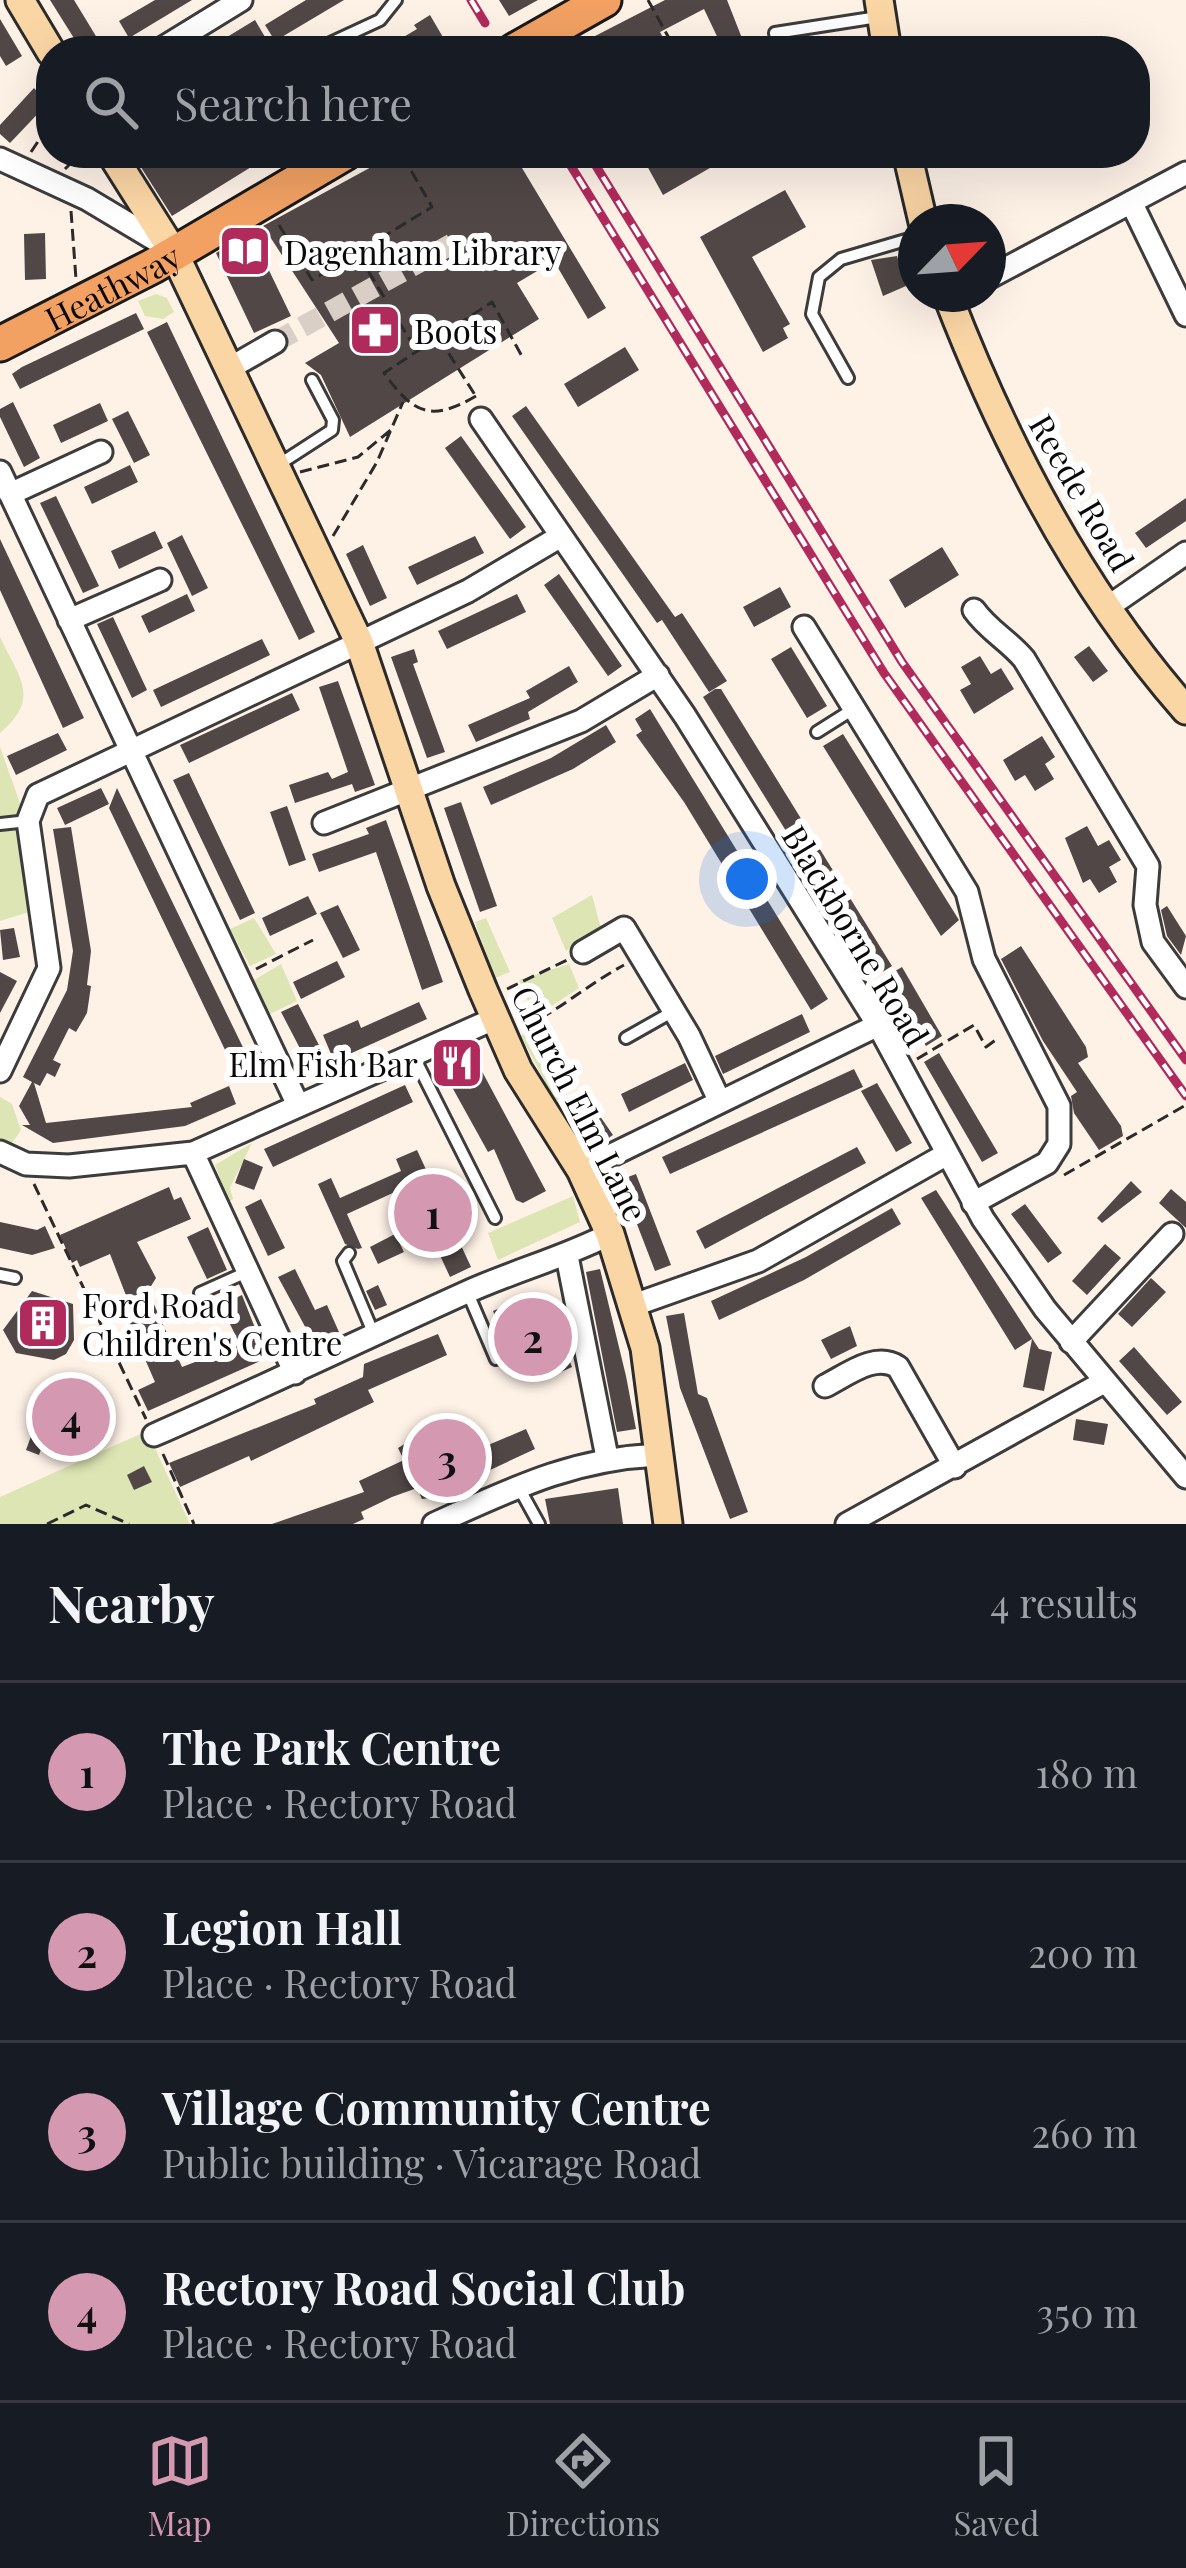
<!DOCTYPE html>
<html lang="en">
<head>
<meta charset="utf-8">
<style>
  :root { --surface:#171b24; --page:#20242c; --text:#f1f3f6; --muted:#9ea1a6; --line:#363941; --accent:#d499b1 }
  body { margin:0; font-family:"Playfair Display",serif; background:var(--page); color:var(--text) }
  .compass { position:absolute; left:898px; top:204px; width:108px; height:108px; border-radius:50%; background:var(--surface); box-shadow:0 12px 48px #0002; rotate:65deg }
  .you { position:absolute; left:747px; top:879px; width:42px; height:42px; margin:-30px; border:9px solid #fff; border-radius:50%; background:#1a73e8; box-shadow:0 0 0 18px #1a73e833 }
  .badge { display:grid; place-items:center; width:78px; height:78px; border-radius:50%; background:var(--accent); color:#111; font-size:39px; font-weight:700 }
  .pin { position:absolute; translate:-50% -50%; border:6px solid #fff; box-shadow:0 3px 12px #0006 }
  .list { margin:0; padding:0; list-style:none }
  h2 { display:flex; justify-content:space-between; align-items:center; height:156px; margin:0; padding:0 48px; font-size:51px }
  h2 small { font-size:39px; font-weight:400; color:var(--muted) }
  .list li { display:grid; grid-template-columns:78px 1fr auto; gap:36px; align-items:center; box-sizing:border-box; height:180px; padding:0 48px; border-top:3px solid var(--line) }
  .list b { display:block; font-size:45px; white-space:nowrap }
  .list p { margin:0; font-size:39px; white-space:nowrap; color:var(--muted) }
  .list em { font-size:39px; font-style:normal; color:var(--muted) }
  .icon { flex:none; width:66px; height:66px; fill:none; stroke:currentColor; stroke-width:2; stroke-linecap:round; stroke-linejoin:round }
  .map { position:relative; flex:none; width:1186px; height:1524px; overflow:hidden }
  .search { position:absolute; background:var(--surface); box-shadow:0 12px 48px #0002; left:36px; right:36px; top:36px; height:132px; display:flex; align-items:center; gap:30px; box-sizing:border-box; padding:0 42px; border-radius:48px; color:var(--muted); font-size:45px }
  .sheet { height:876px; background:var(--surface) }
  nav { display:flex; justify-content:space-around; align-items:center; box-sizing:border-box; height:168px; border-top:3px solid var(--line); background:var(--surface); font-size:33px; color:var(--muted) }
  nav a { display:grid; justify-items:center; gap:6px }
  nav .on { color:var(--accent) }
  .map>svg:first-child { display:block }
  .green { fill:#dde5b4 }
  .building { fill:#514747 }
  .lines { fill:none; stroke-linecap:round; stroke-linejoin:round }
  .street-tunnel { stroke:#d9cfc6; stroke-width:21; stroke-dasharray:21 10; stroke-linecap:butt }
  .lane-casing { stroke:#3c3c3c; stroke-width:16 }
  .street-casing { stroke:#3c3c3c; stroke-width:27 }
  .secondary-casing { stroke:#2b2b2b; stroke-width:33 }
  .primary-casing { stroke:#1a1a1a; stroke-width:39 }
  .path { stroke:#2b2b2b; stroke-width:3; stroke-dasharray:12 6; stroke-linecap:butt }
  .lane { stroke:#fff; stroke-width:10 }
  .street { stroke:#fff; stroke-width:21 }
  .secondary { stroke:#fbd6a5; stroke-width:27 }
  .primary { stroke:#f2a163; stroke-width:33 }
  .rail-casing { stroke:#b12a5c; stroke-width:9 }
  .rail { stroke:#fff; stroke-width:4.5; stroke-dasharray:14; stroke-linecap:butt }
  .labels { text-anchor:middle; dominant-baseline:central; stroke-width:12; stroke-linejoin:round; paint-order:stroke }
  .poi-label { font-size:33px; fill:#090909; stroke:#fff; text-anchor:start }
  .street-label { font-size:33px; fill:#090909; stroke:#fff }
</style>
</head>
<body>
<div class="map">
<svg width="1186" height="1524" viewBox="0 0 1186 1524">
  <rect width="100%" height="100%" fill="#fef2e7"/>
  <!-- green -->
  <path class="green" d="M 156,294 L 167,298 L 174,312 L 163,319 L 145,316 L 138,301 Z
    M 0,637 C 20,679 41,698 0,733 Z
    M 0,747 L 25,817 L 39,909 L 0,921 Z
    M 592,895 L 601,928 L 566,951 L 552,918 Z
    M 254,918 L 276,954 L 250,966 L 230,929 Z
    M 486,918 L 510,972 L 495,978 L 475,922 Z
    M 281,964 L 297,1001 L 270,1014 L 254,980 Z
    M 569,964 L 579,988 L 535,1017 L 519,980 Z
    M 533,1025 L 567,1095 L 555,1101 L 521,1036 Z
    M 0,1097 L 12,1104 L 21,1130 L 12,1143 L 0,1138 Z
    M 252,1143 L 230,1188 L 233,1199 L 229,1202 L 215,1165 Z
    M 573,1196 L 580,1222 L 498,1260 L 488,1233 Z
    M 147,1431 L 190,1524 L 0,1524 L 0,1497 Z"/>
  <!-- building -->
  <path class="building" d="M 50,0 L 74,0 L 105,51 L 82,51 Z
    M 155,0 L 192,0 L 129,38 L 119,21 Z
    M 306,0 L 344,0 L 275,41 L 265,25 Z
    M 499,0 L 538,0 L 509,16 Z
    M 665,0 L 727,0 L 747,51 L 724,51 L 704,9 L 660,32 L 670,51 L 566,51 Z
    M 430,15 L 451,51 L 380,51 L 417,29 L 414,25 Z
    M 0,19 L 22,56 L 6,66 L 0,56 Z
    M 255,20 L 265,37 L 242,51 L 204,51 Z
    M 34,88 L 48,103 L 10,143 L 0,134 L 0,125 Z
    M 148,153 L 274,153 L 172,216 L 137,161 Z
    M 397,153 L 513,153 L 606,308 L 588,319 L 554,261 L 517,283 L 539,319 L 350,437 L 321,375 L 305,363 L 339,343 L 263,226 Z
    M 640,153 L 736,153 L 663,195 Z
    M 785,190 L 806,227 L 752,257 L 790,324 L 783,328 L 788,338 L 763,352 L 700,237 Z
    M 45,233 L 46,279 L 25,280 L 24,234 Z
    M 251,233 L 291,316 L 254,333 L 216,253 Z
    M 897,256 L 906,286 L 883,296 L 871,260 Z
    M 136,313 L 144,329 L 20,389 L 12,374 L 22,367 Z
    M 167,322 L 315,632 L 299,640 L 147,332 Z
    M 625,347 L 639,370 L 578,407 L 564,384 Z
    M 13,402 L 40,458 L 24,467 L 0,417 L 0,409 Z
    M 100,403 L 108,421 L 61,443 L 53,425 Z
    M 526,406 L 675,617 L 682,613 L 727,681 L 709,692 L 662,620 L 657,623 L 512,416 Z
    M 128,411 L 150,455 L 134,463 L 112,419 Z
    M 461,436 L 526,527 L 510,539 L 445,448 Z
    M 130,465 L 138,482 L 92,504 L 84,487 Z
    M 56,496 L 99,586 L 83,593 L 40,503 Z
    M 1186,498 L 1186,521 L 1146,548 L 1135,533 Z
    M 155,531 L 163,548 L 119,569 L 111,551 Z
    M 182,535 L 208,588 L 192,596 L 167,543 Z
    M 475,536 L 484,553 L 417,585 L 408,567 Z
    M 0,539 L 84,718 L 63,728 L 0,590 Z
    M 363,545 L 387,598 L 370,606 L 346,554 Z
    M 942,547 L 959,575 L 905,608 L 889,580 Z
    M 559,574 L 622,666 L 608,676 L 544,585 Z
    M 780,587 L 791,607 L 754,627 L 743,607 Z
    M 187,594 L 195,611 L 149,633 L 141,616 Z
    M 517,594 L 526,612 L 447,649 L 438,631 Z
    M 113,617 L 147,690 L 132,698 L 97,624 Z
    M 262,639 L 270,655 L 161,707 L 153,690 Z
    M 1089,646 L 1108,671 L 1093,682 L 1074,657 Z
    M 791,647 L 827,706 L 807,718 L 771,659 Z
    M 414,649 L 418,662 L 413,664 L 445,752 L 427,758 L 391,657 Z
    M 980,656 L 991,674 L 1001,668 L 1014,689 L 974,714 L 960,690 L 971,684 L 961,667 Z
    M 569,666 L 578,682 L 528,712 L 530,719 L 476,742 L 468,725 L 530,698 L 526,691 Z
    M 338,681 L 375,785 L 355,792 L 352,784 L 295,803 L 289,785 L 328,772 L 332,779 L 348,772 L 319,687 Z
    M 715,689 L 721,689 L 892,966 L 876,976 L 703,697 Z
    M 292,693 L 300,710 L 189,763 L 180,745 Z
    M 650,709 L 828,999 L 811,1010 L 684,802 L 636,735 L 642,731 L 635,719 Z
    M 606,725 L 616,742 L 573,769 L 491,805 L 483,787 L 551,758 Z
    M 58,733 L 67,750 L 16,775 L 7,756 Z
    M 843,734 L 959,920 L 941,936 L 823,746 Z
    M 1042,736 L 1055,757 L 1045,764 L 1054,779 L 1035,791 L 1025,775 L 1015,781 L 1003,760 Z
    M 189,773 L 255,913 L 240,920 L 173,780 Z
    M 101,788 L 109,804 L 65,825 L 57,808 Z
    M 117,788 L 254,1070 L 238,1077 L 109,808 Z
    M 461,802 L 497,906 L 480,912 L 444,808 Z
    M 287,806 L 306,860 L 289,866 L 270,812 Z
    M 386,820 L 443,982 L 422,990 L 376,852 L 319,872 L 312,854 L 369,834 L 366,828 Z
    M 1087,826 L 1098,846 L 1109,840 L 1121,860 L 1109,867 L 1117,882 L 1099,893 L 1090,879 L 1083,883 L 1065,838 Z
    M 71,827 L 91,951 L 87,985 L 91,986 L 87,1013 L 76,1032 L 69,1028 L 53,1060 L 61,1064 L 55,1077 L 47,1073 L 40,1086 L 34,1083 L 46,1123 L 192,1107 L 190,1103 L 229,1086 L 236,1104 L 185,1126 L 53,1143 L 22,1125 L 30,1125 L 19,1106 L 32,1082 L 23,1077 L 67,990 L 73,951 L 53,829 Z
    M 308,896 L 317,914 L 270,936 L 262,918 Z
    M 338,905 L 360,950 L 343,958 L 320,913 Z
    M 1167,906 L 1186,936 L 1181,955 L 1167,936 L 1161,910 Z
    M 14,928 L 20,957 L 3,960 L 0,930 Z
    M 1021,946 L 1086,1047 L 1088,1057 L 1078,1063 L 1121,1126 L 1123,1136 L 1099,1150 L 1074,1113 L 1071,1096 L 1077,1092 L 1043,1041 L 1001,959 Z
    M 337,961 L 345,977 L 301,999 L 293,982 Z
    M 902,967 L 942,1036 L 926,1046 L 885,977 Z
    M 0,972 L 17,981 L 0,1013 Z
    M 419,1002 L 427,1019 L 334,1061 L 323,1035 L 358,1020 L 361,1028 Z
    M 298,1004 L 321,1049 L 305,1058 L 281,1012 Z
    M 802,1014 L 810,1032 L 723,1074 L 715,1056 Z
    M 469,1047 L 546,1191 L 523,1203 L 516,1200 L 494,1149 L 488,1152 L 442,1069 L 446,1067 L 442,1059 Z
    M 939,1053 L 998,1153 L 982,1162 L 924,1062 Z
    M 685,1063 L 693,1080 L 629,1112 L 621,1094 Z
    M 854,1069 L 863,1087 L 670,1174 L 662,1157 Z
    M 877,1083 L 912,1143 L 896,1152 L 861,1091 Z
    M 405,1085 L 413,1102 L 273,1167 L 264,1149 Z
    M 584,1093 L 613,1135 L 598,1145 L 569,1104 Z
    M 857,1147 L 866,1163 L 705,1249 L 696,1231 Z
    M 417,1150 L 471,1267 L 450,1277 L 408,1186 L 347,1214 L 362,1248 L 358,1249 L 345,1244 L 318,1184 L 331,1178 L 340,1198 L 401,1171 L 396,1159 Z
    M 244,1159 L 263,1167 L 254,1190 L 235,1183 Z
    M 636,1174 L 671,1265 L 655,1271 L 620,1180 Z
    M 1131,1181 L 1142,1192 L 1102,1223 L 1097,1218 Z
    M 169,1187 L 174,1200 L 181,1197 L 191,1219 L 137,1242 L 156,1278 L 148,1291 L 182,1367 L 240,1345 L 221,1305 L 242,1295 L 267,1358 L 148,1411 L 138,1390 L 155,1382 L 120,1302 L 127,1298 L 110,1254 L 80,1267 L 77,1260 L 72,1263 L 60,1235 Z
    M 1171,1189 L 1186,1202 L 1186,1228 L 1159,1203 Z
    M 936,1190 L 1039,1349 L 1052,1352 L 1044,1391 L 1023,1387 L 1032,1339 L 1015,1350 L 921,1198 Z
    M 261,1199 L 285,1248 L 268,1256 L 245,1207 Z
    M 1025,1204 L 1062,1253 L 1048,1263 L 1011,1214 Z
    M 892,1208 L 901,1224 L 804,1280 L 719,1320 L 711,1301 L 806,1257 Z
    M 0,1222 L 37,1230 L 45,1226 L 55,1248 L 32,1255 L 0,1248 Z
    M 208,1227 L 227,1270 L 207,1279 L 187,1237 Z
    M 395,1234 L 404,1252 L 378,1264 L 370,1247 Z
    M 1105,1244 L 1121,1258 L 1087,1295 L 1072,1281 Z
    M 295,1269 L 315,1310 L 327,1305 L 339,1332 L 314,1343 L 278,1277 Z
    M 600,1269 L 626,1376 L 636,1429 L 617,1432 L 586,1272 Z
    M 1151,1278 L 1166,1292 L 1132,1327 L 1118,1314 Z
    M 378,1285 L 387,1305 L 375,1310 L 366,1291 Z
    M 32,1291 L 73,1304 L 74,1340 L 66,1354 L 54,1360 L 16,1353 L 3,1330 Z
    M 533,1294 L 552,1339 L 559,1336 L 572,1367 L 541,1381 L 536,1371 L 521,1378 L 493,1311 Z
    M 684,1313 L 698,1394 L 707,1398 L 748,1512 L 730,1519 L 680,1388 L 666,1316 Z
    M 850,1326 L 857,1346 L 831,1359 L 821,1340 Z
    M 438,1334 L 447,1355 L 368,1390 L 374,1402 L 251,1461 L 249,1456 L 180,1487 L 169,1463 L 316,1404 L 314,1399 L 363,1377 L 364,1364 Z
    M 1134,1347 L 1182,1402 L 1167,1415 L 1119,1361 Z
    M 63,1383 L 92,1394 L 88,1404 L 96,1407 L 83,1442 L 77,1439 L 72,1451 L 44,1440 L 39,1455 L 26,1450 L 34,1428 L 45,1432 Z
    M 1076,1419 L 1108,1424 L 1104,1445 L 1073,1440 Z
    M 444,1420 L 460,1457 L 526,1429 L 535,1449 L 430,1498 L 422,1499 L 417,1488 L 392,1497 L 361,1512 L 364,1519 L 353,1524 L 272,1524 L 364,1492 L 359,1481 L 404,1460 L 398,1448 Z
    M 144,1466 L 152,1482 L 134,1490 L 127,1475 Z
    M 618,1488 L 623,1524 L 550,1524 L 545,1499 Z"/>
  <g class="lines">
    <!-- street-tunnel -->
    <path class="street-tunnel" d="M 275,342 L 452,244"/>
    <!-- lane casing -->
    <g class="lane-casing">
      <path id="lane" d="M 313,51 L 380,20 L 396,0
        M 778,51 L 775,33 L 878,17
        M 848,378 L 812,314 L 819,277 L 841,259 L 916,237
        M 278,465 L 332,430 L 333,420 L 312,380
        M 817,732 L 855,708
        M 0,824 L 28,821
        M 626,1038 L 672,1012
        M 413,1055 L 495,1218
        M 349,1253 L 343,1261 L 375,1337
        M 0,1275 L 15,1278
        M 467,1291 L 496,1359
        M 200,1293 L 247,1272
        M 518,1486 L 539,1524"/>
    </g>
    <!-- street casing -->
    <g class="street-casing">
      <path id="street" d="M 158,51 L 241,0
        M 0,159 L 87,199 L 164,245
        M 1131,202 L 1186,315
        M 988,278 L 1186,173
        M 230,368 L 275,342
        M 481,419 L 685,716 L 878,1025 L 983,1219 L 1045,1309 L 1186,1477
        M 0,472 L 298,1105
        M 10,494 L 101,452
        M 1108,607 L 1186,553
        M 974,610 C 988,630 1008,640 1024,659 L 1148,866 L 1145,905 L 1153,942 L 1186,987
        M 69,620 L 160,580
        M 804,627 L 967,892 L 984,959 L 1059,1106 L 1059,1144 L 1047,1163 L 973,1203
        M 324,823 L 581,721 L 658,675
        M 583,952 L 624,928 L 689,1036 L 720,1102
        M 0,1071 L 49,968 L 28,821 L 38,795 L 468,591 L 561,536
        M 0,1152 L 26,1164 L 69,1166 L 193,1153 L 496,1018
        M 193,1153 L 295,1373
        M 581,1170 L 878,1025
        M 567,1256 L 607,1457
        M 634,1305 L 758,1261 L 947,1154
        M 1071,1342 L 1172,1234
        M 825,1386 C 847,1375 875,1352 898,1367 L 955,1467
        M 154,1435 C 259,1389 361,1340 465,1293 C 513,1271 563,1258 610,1234
        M 434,1524 C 512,1489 571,1459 658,1455
        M 847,1524 L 1104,1382"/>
    </g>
    <!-- secondary casing -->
    <g class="secondary-casing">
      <path id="secondary" d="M 20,0 L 51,52
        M 879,0 L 887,51
        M 111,153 L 174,253 L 359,642 L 441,886 L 483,990 L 518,1070 L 581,1170 L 610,1234 L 645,1348 L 668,1524
        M 907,153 L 923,222
        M 947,294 C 1004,442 1080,590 1186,710"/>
    </g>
    <!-- primary casing -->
    <g class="primary-casing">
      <g id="primary">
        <path d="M 514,51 L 604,0"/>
        <path id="s1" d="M 0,344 L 153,266 L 345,153"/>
      </g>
    </g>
    <!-- path -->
    <path class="path" d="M 648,0 L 676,51
      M 31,152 L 51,122
      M 65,169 L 81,153
      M 71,211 L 76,279
      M 279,225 L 312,280 L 432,207 L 401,153
      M 359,256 L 386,300
      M 399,322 L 415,348
      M 439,338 L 475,395
      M 476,396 C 430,423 413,413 384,373 L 492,302 L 524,360
      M 300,472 L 358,457 L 392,429
      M 333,536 L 377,462 L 403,402
      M 256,969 L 313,940
      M 507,989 L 567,960
      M 525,1027 C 562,1008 589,984 624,965
      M 917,1059 L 974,1025 L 986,1047 L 997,1039
      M 1064,1175 L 1186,1105
      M 34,1184 L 146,1419
      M 163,1454 L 194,1524
      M 47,1524 L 86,1505 L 129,1524"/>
    <!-- lane -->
    <use href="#lane" class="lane"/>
    <!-- street -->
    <use href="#street" class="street"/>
    <!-- secondary -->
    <use href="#secondary" class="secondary"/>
    <!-- primary -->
    <use href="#primary" class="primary"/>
    <!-- rail casing -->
    <g class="rail-casing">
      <path id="rail" d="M 471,0 L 485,23
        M 563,153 L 884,673 L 1186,1096
        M 588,153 L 902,662 L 1186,1060"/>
    </g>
    <!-- rail -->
    <use href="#rail" class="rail"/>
  </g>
  <!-- icons -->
  <defs>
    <g id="library-square" transform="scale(2.7)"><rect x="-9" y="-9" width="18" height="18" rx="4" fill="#b12a5c" stroke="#fff"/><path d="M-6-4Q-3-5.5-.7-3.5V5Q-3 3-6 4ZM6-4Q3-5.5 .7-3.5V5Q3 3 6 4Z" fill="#fff"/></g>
    <g id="pharmacy-square" transform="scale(2.7)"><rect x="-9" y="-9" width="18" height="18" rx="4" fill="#b12a5c" stroke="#fff"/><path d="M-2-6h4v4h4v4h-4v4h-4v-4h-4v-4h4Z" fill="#fff"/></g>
    <g id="restaurant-square" transform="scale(2.7)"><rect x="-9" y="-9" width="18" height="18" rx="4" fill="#b12a5c" stroke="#fff"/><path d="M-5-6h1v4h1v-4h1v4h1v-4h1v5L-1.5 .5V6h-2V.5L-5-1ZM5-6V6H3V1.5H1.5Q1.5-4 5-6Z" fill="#fff"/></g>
    <g id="building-square" transform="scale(2.7)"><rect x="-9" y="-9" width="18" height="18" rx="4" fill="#b12a5c" stroke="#fff"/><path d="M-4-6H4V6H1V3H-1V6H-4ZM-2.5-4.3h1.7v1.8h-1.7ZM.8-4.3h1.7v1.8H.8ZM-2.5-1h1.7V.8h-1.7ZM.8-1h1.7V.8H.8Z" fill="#fff"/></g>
  </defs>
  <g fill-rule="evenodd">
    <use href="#library-square" x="245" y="251"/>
    <use href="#pharmacy-square" x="375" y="330"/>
    <use href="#restaurant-square" x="457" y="1063"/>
    <use href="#building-square" x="43" y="1323"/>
  </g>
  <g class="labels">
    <!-- poi labels -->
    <g class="poi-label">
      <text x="284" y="251">Dagenham Library</text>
      <text x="414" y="330">Boots</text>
      <text x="418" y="1063" text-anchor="end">Elm Fish Bar</text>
      <text x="82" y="1304">Ford Road<tspan x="82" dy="38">Children's Centre</tspan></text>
    </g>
    <!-- street labels -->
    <g class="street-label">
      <text stroke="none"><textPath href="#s1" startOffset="126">Heathway</textPath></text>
      <text transform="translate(1083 492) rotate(60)">Reede Road</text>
      <text transform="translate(857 935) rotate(59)">Blackborne Road</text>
      <text transform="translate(581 1103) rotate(63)">Church Elm Lane</text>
    </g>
  </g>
</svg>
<svg class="compass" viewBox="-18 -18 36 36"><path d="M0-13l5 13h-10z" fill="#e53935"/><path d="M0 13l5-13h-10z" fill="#9ea1a6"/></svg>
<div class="you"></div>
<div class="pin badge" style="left:433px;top:1213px">1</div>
<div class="pin badge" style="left:533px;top:1337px">2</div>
<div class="pin badge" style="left:447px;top:1458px">3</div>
<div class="pin badge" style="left:71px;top:1417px">4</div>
<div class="search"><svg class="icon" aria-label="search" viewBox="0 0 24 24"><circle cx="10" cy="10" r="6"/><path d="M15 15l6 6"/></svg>Search here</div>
</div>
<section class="sheet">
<h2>Nearby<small>4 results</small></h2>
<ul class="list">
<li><span class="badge">1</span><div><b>The Park Centre</b><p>Place · Rectory Road</p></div><em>180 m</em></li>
<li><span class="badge">2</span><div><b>Legion Hall</b><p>Place · Rectory Road</p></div><em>200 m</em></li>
<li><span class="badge">3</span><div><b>Village Community Centre</b><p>Public building · Vicarage Road</p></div><em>260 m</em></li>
<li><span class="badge">4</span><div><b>Rectory Road Social Club</b><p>Place · Rectory Road</p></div><em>350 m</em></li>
</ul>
</section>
<nav>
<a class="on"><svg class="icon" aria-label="map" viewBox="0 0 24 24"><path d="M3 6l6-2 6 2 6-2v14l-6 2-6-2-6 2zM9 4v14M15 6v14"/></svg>Map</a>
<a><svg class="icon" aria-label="directions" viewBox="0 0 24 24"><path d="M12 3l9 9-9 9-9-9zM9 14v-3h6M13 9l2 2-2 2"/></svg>Directions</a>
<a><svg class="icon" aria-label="saved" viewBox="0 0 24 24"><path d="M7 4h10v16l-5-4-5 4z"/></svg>Saved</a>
</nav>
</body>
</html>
